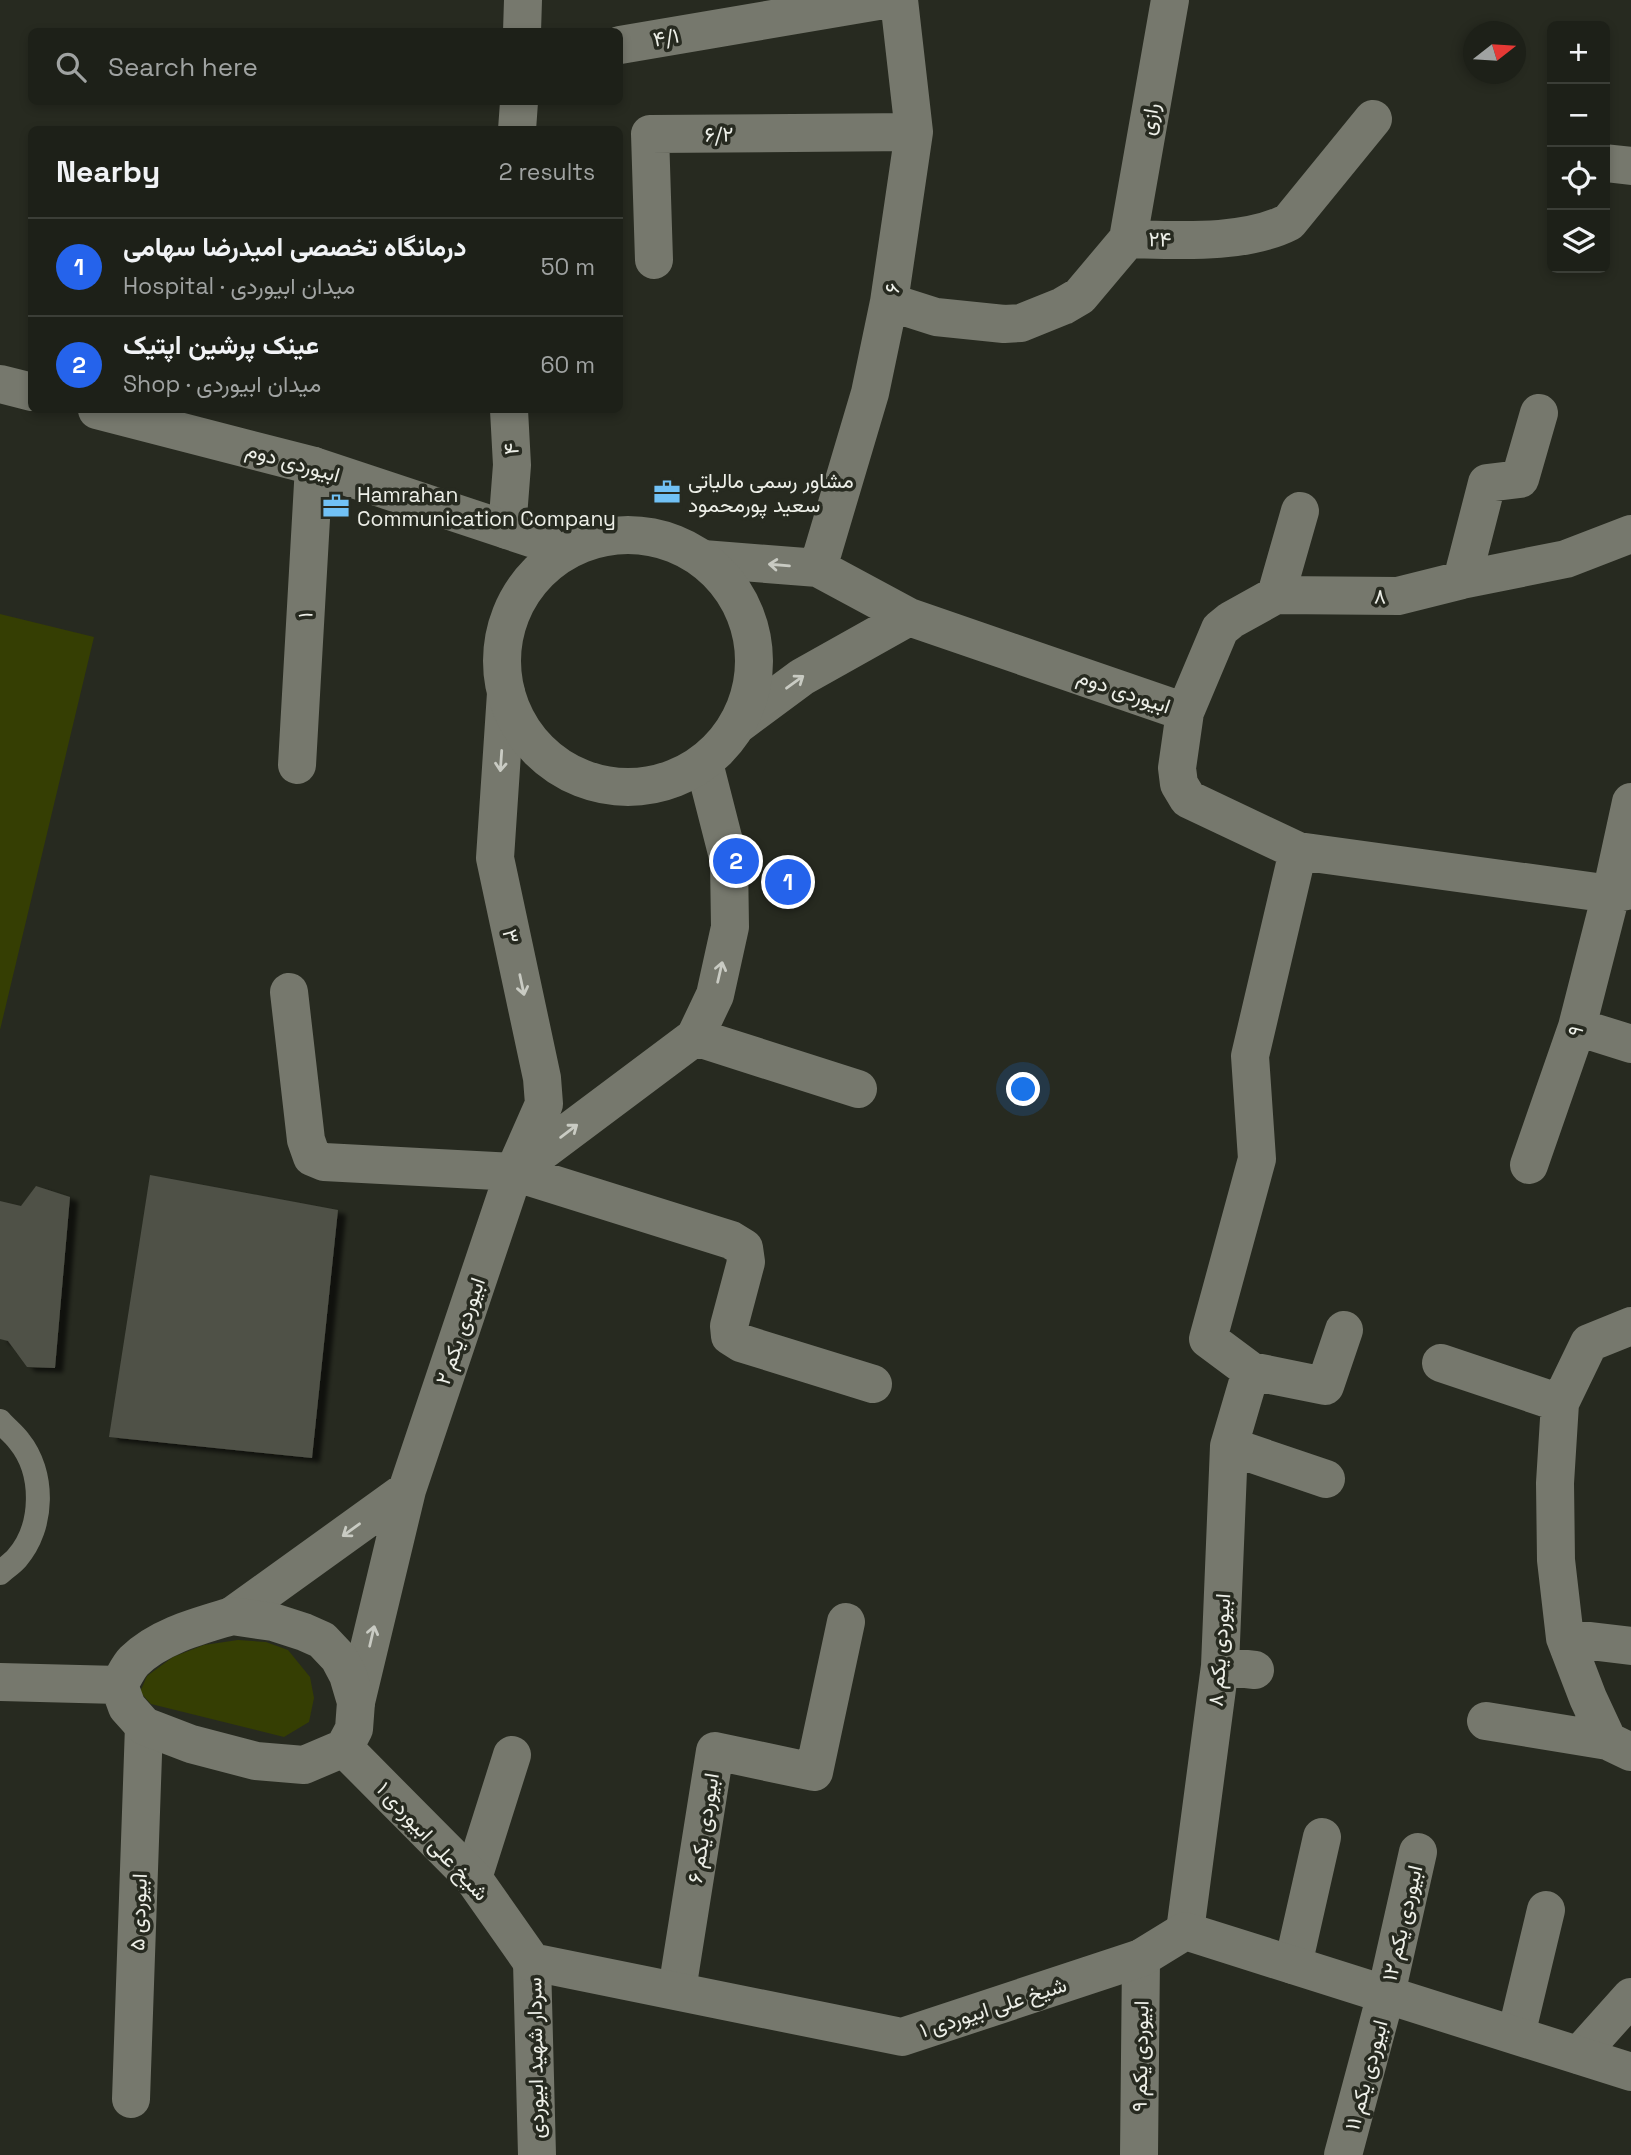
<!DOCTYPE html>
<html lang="en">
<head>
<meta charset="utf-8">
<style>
  :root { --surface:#1d2018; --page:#2a2d25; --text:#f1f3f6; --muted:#a0a3a2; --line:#3b3e37; --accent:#2563eb }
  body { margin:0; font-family:"Space Grotesk",Vazirmatn,sans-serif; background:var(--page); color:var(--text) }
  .controls { position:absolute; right:21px; top:21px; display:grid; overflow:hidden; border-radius:10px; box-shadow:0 4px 10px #0003 }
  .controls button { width:63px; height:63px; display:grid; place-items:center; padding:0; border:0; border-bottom:2px solid var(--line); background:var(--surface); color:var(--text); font:35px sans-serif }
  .compass { position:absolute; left:1463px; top:21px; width:63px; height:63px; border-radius:50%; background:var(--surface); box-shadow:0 4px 10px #0003; rotate:73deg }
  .you { position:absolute; left:1024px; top:1090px; width:24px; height:24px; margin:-18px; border:5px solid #fff; border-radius:50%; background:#1a73e8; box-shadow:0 0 0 10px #1a73e833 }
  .badge { display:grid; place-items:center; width:46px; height:46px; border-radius:50%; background:var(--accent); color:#fff; font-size:23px; font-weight:700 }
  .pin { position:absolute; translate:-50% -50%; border:4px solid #fff; box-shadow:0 2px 7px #0006 }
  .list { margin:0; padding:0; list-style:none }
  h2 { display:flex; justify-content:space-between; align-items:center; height:91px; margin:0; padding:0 28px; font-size:30px }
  h2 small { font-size:23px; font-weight:400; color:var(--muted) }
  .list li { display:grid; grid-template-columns:46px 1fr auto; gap:21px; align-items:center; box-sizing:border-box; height:98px; padding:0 28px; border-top:2px solid var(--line) }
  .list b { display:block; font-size:26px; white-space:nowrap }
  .list p { margin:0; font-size:23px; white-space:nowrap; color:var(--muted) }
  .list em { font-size:23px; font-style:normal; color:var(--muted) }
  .icon { flex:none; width:38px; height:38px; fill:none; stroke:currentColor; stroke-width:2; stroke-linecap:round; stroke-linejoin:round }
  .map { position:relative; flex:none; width:1631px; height:2155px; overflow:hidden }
  .search { position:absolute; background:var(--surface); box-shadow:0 4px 10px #0003; left:28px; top:28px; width:595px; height:77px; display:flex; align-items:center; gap:18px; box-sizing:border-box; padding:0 24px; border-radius:10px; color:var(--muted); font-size:26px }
  .panel { position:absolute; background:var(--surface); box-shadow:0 4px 10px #0003; left:28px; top:126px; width:595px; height:287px; border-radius:10px }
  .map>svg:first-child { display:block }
  .green { fill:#353e03 }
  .building { fill:#4f5147; filter:url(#shadow) }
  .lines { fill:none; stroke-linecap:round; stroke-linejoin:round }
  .service { stroke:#76786d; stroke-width:24 }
  .minor { stroke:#76786d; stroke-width:38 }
  .tertiary { stroke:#76786d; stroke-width:38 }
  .oneway { stroke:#c9cbc3 }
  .labels { text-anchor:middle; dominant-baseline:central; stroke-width:7; stroke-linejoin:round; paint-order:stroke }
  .street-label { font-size:21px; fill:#edefe8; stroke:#272a20 }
  .poi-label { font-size:21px; fill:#edefe8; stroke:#272a20; text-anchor:start }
</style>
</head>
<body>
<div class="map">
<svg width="1631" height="2155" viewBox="0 0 1631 2155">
  <defs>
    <filter id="shadow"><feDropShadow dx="8" dy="4.5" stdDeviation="2" flood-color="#0009"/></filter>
  </defs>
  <rect width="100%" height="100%" fill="#272a20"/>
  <!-- green -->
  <path class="green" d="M 0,614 L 94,637 L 0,1030 Z
    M 238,1640 L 266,1642 L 288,1650 L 310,1677 L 314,1698 L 309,1722 L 284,1737 L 151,1704 L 140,1692 L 147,1676 L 173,1657 L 204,1645 Z"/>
  <!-- building -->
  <path class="building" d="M 150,1175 L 338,1210 L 312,1458 L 109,1437 Z
    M 36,1186 L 70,1197 L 55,1368 L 27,1367 L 8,1341 L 0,1339 L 0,1201 L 21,1206 Z"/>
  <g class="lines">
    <!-- service -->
    <path class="service" d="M 0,1421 C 6,1428 14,1434 19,1441 C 45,1473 44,1527 17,1558 C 12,1564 5,1568 0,1573"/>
    <!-- minor -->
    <path class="minor" d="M 522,32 L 523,0
      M 620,45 L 884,0
      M 517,130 L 519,102
      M 1605,163 L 1631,166
      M 1128,239 L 1170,0
      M 654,260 L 650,134 L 914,132
      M 889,302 L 936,317 L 1004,324 L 1021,323 L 1063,306 L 1080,296 L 1128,239 C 1177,240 1244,245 1289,222 L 1373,119
      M 507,530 L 512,465 L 509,410
      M 703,559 L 818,568 L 909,617 L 1185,712 L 1177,768 L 1179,784 L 1188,799 L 1298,851 L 1611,894 L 1631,890
      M 818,568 L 870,393 L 889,302 L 914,132 L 899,0
      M 1462,580 L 1487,483 L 1520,479 L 1539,413
      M 1276,595 L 1300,511
      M 1185,712 L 1220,629 L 1231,620 L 1276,595 L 1398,596 L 1462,580 L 1566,559 L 1631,534
      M 740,723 L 802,677 L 909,617
      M 297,765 L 314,466
      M 1298,851 L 1250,1056 L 1257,1159 L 1208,1339 L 1251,1371 L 1325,1386 L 1344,1330
      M 289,992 L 306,1140 L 312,1157 L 324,1162 L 514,1172 L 731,1240 L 744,1248 L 746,1262 L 729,1326 L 730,1336 L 741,1343 L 873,1384
      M 1577,1027 L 1631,1044
      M 695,1037 L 858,1089
      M 1529,1165 L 1577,1027 L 1611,894 L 1631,802
      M 516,1171 L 695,1037 L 715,995 L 730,927 L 729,861 L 704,763
      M 1631,1326 L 1589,1343 L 1560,1403 L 1555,1483 L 1556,1560 L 1565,1638 L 1588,1698 L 1608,1741 L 1631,1752
      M 1441,1363 L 1560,1403
      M 1229,1446 L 1326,1479
      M 232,1616 L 407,1490
      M 1565,1638 L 1631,1646
      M 1220,1666 L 1255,1670
      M 356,1702 L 407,1490 L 514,1172 L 544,1104 L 542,1078 L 495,858 L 506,693
      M 1486,1721 L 1608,1741
      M 473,1878 L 512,1755
      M 1185,1931 L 1220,1666 L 1229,1446 L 1251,1371
      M 532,1962 L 537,2155
      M 1293,1965 L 1322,1837
      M 677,1990 L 715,1751 L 814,1772 L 846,1622
      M 1516,2035 L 1546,1910
      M 1579,2055 L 1631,1997
      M 131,2099 L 144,1726
      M 1139,2155 L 1141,1958
      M 1343,2155 L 1386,1994 L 1418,1852"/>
    <!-- tertiary -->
    <path class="tertiary" d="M 0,384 L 32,392
      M 97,410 L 314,466 L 546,543
      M502 661a126 126 0 1 1 252 0a126 126 0 1 1-252 0Z
      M 232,1616 L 273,1622 L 304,1632 L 322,1640 L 339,1658 L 348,1675 L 356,1702 L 354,1729 L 344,1748 L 304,1765 L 256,1761 L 191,1744 L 144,1726 L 127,1707 L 119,1685 C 124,1677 128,1667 134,1661 C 159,1636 199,1626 232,1616 Z
      M 0,1682 L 119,1685
      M 344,1748 L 473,1878 L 532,1962 L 902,2037 L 1141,1958 L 1185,1931 L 1631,2072"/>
  </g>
  <!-- one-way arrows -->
  <defs><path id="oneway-shaft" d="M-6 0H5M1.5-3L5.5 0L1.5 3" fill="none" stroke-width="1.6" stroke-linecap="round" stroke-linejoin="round" transform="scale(1.75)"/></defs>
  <g class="oneway">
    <use href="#oneway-shaft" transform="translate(779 565) rotate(-175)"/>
    <use href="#oneway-shaft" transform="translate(795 682) rotate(-36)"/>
    <use href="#oneway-shaft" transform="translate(501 761) rotate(94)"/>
    <use href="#oneway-shaft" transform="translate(720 972) rotate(-77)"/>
    <use href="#oneway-shaft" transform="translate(522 985) rotate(78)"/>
    <use href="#oneway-shaft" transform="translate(569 1131) rotate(-37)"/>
    <use href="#oneway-shaft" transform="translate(351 1530) rotate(144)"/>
    <use href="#oneway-shaft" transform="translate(372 1636) rotate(-77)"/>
  </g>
  <!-- icons -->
  <defs>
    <g id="office-bare" transform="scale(2.1)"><path d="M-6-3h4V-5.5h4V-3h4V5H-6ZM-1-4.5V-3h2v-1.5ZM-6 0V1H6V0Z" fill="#71c1f5" stroke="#272a20" stroke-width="2.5" paint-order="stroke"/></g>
  </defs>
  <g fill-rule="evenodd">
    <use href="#office-bare" x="667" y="492"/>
    <use href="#office-bare" x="336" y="506"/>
  </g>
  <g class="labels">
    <!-- street labels -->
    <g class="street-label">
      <text transform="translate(666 37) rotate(-10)">۴/۱</text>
      <text transform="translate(1149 119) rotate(-80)">رازی</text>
      <text transform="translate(719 134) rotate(-1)">۶/۲</text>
      <text transform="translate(1160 239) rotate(1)">۲۴</text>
      <text transform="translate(892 288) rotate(-82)">۶</text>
      <text transform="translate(511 449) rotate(-93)">۴</text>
      <text transform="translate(293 462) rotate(16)">ابیوردی دوم</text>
      <text transform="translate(1380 596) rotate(1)">۸</text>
      <text transform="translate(305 615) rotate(-87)">۱</text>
      <text transform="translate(1124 691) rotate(19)">ابیوردی دوم</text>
      <text transform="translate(511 936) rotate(78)">۳</text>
      <text transform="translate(1575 1031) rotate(-73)">۹</text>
      <text transform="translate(460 1331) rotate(-71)">۲ ابیوردی یکم</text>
      <text transform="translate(1219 1650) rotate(-86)">۸ ابیوردی یکم</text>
      <text transform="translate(703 1828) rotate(-81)">۶ ابیوردی یکم</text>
      <text transform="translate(433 1841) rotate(47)">شیخ علی ابیوردی ۱</text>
      <text transform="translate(138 1912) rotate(-88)">۵ ابیوردی</text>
      <text transform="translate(1402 1923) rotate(-77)">۱۲ ابیوردی یکم</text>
      <text transform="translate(993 2007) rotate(-18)">شیخ علی ابیوردی ۱</text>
      <text transform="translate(1140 2056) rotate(-89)">۹ ابیوردی یکم</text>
      <text transform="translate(535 2058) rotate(-91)">سردار شهید ابیوردی</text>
      <text transform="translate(1366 2075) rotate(-75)">۱۱ ابیوردی یکم</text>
    </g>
    <!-- poi labels -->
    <g class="poi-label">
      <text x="688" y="480">مشاور رسمی مالیاتی<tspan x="688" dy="24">سعید پورمحمود</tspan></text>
      <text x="357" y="494">Hamrahan<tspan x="357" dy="24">Communication Company</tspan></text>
    </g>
  </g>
</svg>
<div class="controls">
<button>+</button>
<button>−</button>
<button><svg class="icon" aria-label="locate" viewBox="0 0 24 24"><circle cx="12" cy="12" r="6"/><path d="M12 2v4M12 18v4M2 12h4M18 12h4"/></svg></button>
<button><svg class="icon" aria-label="layers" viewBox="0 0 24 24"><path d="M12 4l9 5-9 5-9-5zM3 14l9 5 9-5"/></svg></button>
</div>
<svg class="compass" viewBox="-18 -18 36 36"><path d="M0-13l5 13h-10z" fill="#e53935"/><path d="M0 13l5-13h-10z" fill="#a0a3a2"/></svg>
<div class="you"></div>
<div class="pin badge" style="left:788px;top:882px">1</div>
<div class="pin badge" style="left:736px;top:861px">2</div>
<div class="search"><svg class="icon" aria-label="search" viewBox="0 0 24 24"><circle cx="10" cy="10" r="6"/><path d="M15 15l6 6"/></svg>Search here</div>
<section class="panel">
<h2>Nearby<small>2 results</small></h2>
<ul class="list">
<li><span class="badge">1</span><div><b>درمانگاه تخصصی امیدرضا سهامی</b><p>Hospital · میدان ابیوردی</p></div><em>50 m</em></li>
<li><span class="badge">2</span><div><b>عینک پرشین اپتیک</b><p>Shop · میدان ابیوردی</p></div><em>60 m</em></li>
</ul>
</section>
</div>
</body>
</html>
